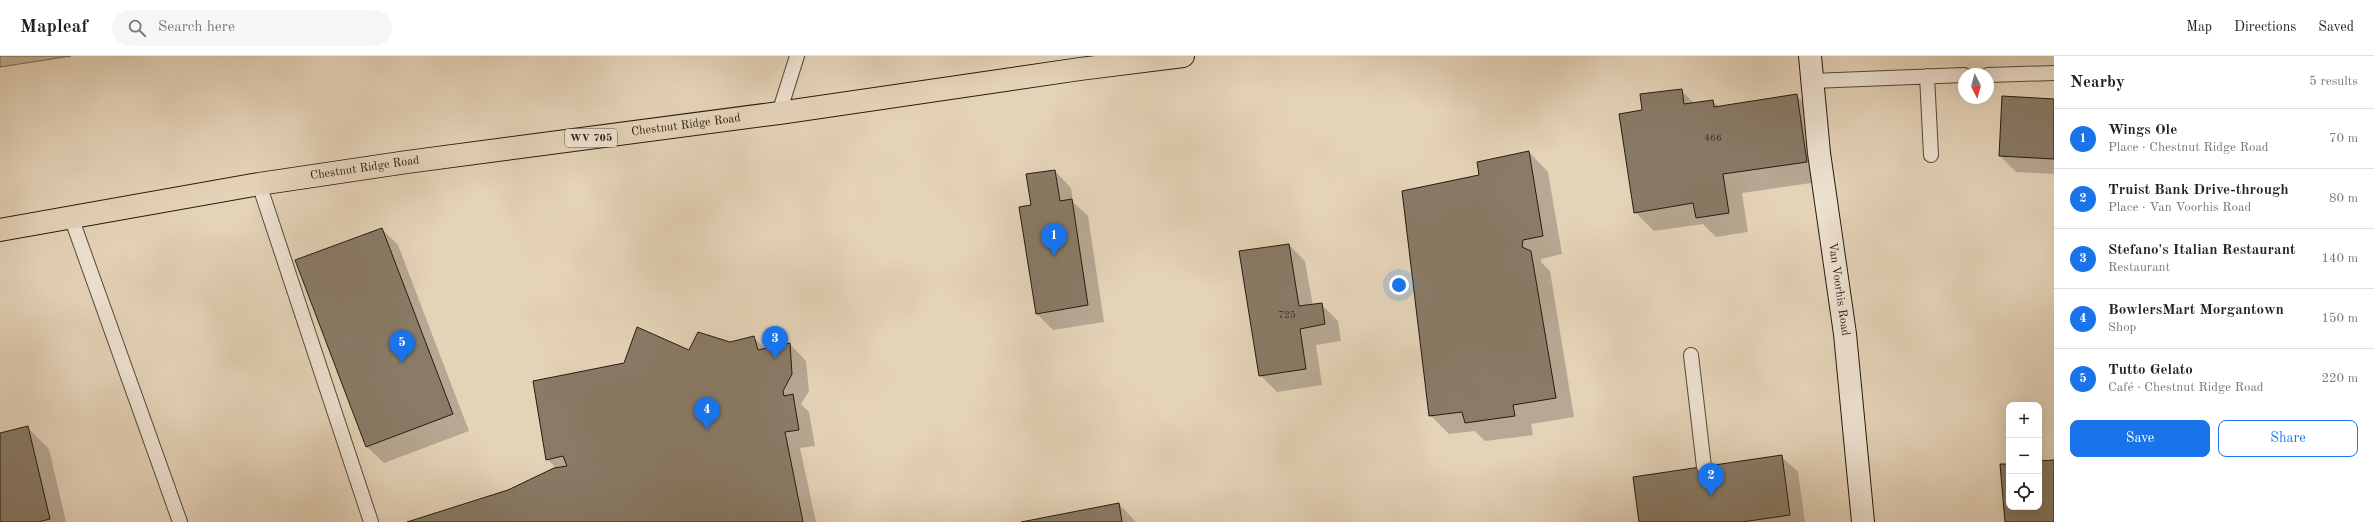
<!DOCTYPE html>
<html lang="en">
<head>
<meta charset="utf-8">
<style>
  :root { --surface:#fff; --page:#f6f6f6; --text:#222; --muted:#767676; --line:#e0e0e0; --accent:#1a73e8 }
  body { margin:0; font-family:"Old Standard TT",serif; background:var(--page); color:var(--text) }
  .controls { position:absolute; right:12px; bottom:12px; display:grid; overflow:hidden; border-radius:8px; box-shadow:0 4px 16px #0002 }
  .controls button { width:36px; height:36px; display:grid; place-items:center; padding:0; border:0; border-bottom:1px solid var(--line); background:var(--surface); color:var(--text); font:20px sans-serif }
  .compass { position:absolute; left:1958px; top:12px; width:36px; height:36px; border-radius:50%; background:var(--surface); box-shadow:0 4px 16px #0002; rotate:174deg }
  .you { position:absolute; left:1399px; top:229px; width:14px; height:14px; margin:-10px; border:3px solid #fff; border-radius:50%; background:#1a73e8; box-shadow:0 0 0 6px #1a73e833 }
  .badge { display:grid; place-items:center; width:26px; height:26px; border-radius:50%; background:var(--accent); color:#fff; font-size:13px; font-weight:700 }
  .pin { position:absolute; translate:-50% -33px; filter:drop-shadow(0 1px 2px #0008) }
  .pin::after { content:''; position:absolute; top:21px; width:14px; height:12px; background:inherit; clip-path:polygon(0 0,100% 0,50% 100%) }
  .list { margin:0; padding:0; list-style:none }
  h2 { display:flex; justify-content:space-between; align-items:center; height:52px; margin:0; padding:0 16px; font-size:17px }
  h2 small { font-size:13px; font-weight:400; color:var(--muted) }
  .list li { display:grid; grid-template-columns:26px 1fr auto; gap:12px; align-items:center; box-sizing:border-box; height:60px; padding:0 16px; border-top:1px solid var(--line) }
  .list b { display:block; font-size:15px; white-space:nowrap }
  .list p { margin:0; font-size:13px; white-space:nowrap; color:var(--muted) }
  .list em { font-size:13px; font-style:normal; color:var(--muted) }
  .actions { display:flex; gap:8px; padding:12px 16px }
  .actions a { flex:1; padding:9px 0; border:1px solid var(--accent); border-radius:8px; text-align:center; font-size:14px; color:var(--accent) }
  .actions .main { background:var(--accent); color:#fff }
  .icon { flex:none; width:22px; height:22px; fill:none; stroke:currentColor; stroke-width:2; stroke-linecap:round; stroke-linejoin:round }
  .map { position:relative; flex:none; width:2054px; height:466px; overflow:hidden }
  header { display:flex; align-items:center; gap:24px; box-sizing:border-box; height:56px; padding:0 20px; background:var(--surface); border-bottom:1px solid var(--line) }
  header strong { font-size:19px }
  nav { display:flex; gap:22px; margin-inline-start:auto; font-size:14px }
  .search { width:280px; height:36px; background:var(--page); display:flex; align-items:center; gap:10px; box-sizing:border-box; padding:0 14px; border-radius:22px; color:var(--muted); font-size:15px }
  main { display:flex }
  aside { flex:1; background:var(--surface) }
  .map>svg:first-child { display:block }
  .green { fill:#c4b49b; stroke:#746855 }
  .shadow { fill:#0003 }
  .building { fill:#897b67; stroke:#251b0f }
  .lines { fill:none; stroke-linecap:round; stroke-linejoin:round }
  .lane-casing { stroke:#554939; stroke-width:16 }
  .secondary-casing { stroke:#251b0f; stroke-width:24 }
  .primary-casing { stroke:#251b0f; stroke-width:24 }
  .lane { stroke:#eee2d1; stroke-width:14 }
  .secondary { stroke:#eee2d1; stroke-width:22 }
  .primary { stroke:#e5d3b8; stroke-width:22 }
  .labels { text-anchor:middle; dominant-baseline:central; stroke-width:4; stroke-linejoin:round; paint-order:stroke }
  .number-label { font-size:10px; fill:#3e3325 }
  .shield { fill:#eee2d1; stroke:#615749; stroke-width:1 }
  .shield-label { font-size:11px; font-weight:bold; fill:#251b0f }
  .street-label { font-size:12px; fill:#251b0f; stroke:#eee2d1 }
</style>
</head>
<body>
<header>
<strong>Mapleaf</strong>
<div class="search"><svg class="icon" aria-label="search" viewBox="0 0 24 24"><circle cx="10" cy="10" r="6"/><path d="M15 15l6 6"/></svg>Search here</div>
<nav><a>Map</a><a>Directions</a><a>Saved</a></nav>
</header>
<main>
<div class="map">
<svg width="2054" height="466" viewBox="0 0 2054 466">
  <rect width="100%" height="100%" fill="#e5d3b8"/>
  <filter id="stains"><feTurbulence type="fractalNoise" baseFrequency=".005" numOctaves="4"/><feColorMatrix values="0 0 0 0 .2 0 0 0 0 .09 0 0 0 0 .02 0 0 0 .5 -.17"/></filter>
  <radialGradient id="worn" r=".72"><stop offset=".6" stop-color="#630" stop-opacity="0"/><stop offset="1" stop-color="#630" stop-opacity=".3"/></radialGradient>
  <!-- green -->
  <path class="green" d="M 0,0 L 71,0 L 0,11 Z"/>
  <!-- shadow -->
  <path class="shadow" d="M 1681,34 L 1695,48 L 1713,45 L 1719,51 L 1796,39 L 1815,59 L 1825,125 L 1742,137 L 1748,176 L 1716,181 L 1703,168 L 1654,175 L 1635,156 L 1643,55 Z
    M 2054,44 L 2054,118 L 2016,116 L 2000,100 Z
    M 1529,96 L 1548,116 L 1562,198 L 1541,203 L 1541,206 L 1550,215 L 1574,361 L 1531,368 L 1533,379 L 1485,385 L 1475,375 L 1449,378 L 1430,359 L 1480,119 Z
    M 1055,115 L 1071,132 L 1073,146 L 1088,160 L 1104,266 L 1053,274 L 1036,257 L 1032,150 Z
    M 382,173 L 398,189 L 469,375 L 384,407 L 367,391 L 296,205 Z
    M 1289,189 L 1305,205 L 1313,250 L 1321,248 L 1338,265 L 1341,285 L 1316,289 L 1322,329 L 1277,336 L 1260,319 Z
    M 754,282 L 766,293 L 790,288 L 806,305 L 809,335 L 801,348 L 809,356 L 815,390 L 800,392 L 816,466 L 411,466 L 509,435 L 557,413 L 547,403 L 690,295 Z
    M 27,371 L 49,393 L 66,466 L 0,466 L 0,378 Z
    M 1781,400 L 1798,416 L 1805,466 L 1640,466 Z
    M 1119,448 L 1136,466 L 1027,466 Z"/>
  <!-- building -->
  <path class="building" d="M 1682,33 L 1684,48 L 1713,44 L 1714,51 L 1797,38 L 1807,106 L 1723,118 L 1729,157 L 1696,162 L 1693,147 L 1634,157 L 1619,58 L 1642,54 L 1640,38 Z
    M 2002,40 L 2054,43 L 2054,103 L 1999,100 Z
    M 1529,95 L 1543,180 L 1523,184 L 1522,191 L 1531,195 L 1556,342 L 1513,349 L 1515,360 L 1465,367 L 1462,356 L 1429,360 L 1402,135 L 1479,119 L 1477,106 Z
    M 1055,114 L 1060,145 L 1072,143 L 1088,249 L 1036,258 L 1019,151 L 1031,149 L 1026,118 Z
    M 382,172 L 453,358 L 366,391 L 295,204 Z
    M 1289,188 L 1299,250 L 1322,247 L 1325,268 L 1300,273 L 1306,313 L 1259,320 L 1239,195 Z
    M 637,271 L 689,294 L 698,276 L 730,286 L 754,280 L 758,294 L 790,287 L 792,318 L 783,335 L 784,340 L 793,338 L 799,374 L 785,376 L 803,466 L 407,466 L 508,434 L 554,412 L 567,410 L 563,400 L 546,404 L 533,325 L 624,307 Z
    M 28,370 L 50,463 L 38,466 L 0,466 L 0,377 Z
    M 1782,399 L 1790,459 L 1742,466 L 1639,466 L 1633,421 Z
    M 2054,404 L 2054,466 L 2005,466 L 2000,408 L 2009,408 L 2009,451 L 2039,451 L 2039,405 Z
    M 1119,447 L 1122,466 L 1021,466 Z"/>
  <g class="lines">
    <!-- lane casing -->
    <g class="lane-casing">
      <path id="lane" d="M 1988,19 L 2054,17
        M 1927,20 L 1931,99
        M 1812,25 L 1964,19
        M 779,57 L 797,0
        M 259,128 L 371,466
        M 71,161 L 180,466
        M 1691,299 L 1704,411"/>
    </g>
    <!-- secondary casing -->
    <g class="secondary-casing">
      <g id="secondary">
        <path id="s1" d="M 1810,0 L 1819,97 L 1845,278 L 1863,466"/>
      </g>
    </g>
    <!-- primary casing -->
    <g class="primary-casing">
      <g id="primary">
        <path id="s2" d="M 0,174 L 259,128 L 407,106 L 779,57 L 1080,13 L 1183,0"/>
      </g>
    </g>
    <!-- lane -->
    <use href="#lane" class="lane"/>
    <!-- secondary -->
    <use href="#secondary" class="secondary"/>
    <!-- primary -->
    <use href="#primary" class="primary"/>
  </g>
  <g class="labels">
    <!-- number labels -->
    <g class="number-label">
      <text x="1713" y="82">466</text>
      <text x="1287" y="259">725</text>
    </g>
    <!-- shield labels -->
    <rect class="shield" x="565" y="73" width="52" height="18" rx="3"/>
    <g class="shield-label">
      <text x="591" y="82">WV 705</text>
    </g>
    <!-- street labels -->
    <g class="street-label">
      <text stroke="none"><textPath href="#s2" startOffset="694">Chestnut Ridge Road</textPath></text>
      <text stroke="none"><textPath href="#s2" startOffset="370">Chestnut Ridge Road</textPath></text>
      <text stroke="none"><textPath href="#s1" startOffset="235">Van Voorhis Road</textPath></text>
    </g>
  </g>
  <rect width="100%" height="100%" filter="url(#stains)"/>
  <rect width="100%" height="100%" fill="url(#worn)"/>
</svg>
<div class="controls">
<button>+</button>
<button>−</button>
<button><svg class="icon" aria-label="locate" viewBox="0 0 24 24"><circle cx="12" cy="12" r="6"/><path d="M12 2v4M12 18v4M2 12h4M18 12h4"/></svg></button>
</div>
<svg class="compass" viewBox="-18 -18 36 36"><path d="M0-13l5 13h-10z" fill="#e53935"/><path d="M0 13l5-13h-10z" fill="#767676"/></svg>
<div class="you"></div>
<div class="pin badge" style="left:1054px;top:200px">1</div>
<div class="pin badge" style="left:1711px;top:440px">2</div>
<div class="pin badge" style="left:775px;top:303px">3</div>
<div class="pin badge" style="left:707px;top:374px">4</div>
<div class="pin badge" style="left:402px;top:307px">5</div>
</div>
<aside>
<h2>Nearby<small>5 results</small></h2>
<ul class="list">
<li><span class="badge">1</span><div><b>Wings Ole</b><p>Place · Chestnut Ridge Road</p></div><em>70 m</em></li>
<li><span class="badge">2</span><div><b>Truist Bank Drive-through</b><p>Place · Van Voorhis Road</p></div><em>80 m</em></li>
<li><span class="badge">3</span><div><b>Stefano's Italian Restaurant</b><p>Restaurant</p></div><em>140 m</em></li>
<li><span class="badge">4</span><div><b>BowlersMart Morgantown</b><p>Shop</p></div><em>150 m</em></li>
<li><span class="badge">5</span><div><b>Tutto Gelato</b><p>Café · Chestnut Ridge Road</p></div><em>220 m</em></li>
</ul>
<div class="actions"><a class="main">Save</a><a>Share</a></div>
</aside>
</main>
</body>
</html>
